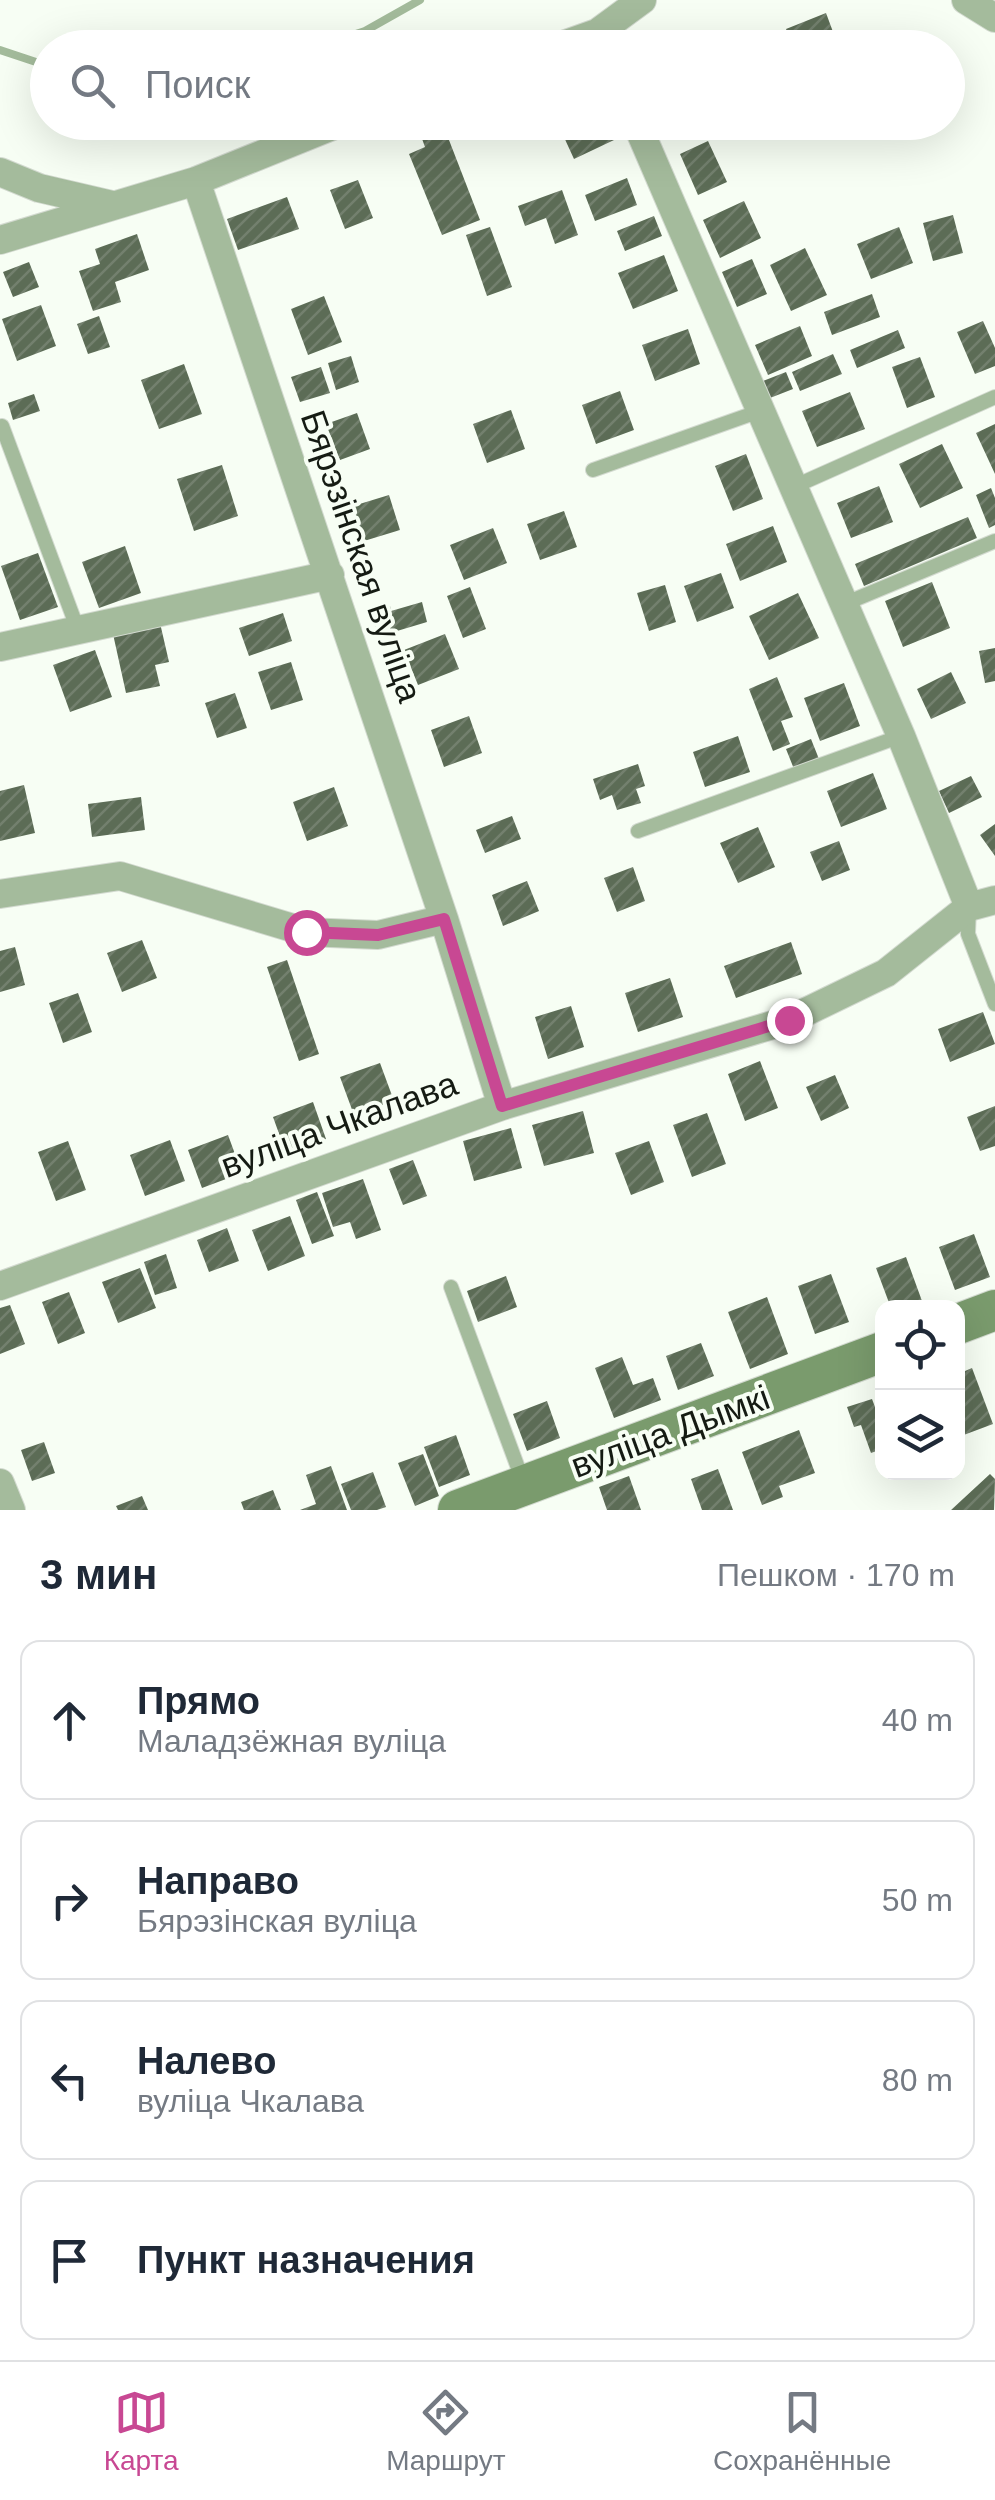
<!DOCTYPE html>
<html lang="ru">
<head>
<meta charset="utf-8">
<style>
  :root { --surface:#fff; --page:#f6f6f7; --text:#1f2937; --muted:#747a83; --line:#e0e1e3; --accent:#c84893 }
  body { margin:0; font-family:Helvetica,sans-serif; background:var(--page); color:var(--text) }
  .controls { position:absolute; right:30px; bottom:30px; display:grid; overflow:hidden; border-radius:20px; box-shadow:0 10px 40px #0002 }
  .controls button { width:90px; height:90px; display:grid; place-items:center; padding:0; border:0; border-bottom:2px solid var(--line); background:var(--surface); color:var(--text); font:50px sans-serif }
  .stop { position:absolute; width:30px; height:30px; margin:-22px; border:8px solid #c84893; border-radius:50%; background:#fff }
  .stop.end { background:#c84893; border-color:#fff; box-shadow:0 2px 10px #0008 }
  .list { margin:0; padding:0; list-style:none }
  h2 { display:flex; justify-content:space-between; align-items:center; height:130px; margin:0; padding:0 40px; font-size:42px }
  h2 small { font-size:32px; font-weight:400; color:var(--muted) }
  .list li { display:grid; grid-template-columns:65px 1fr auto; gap:30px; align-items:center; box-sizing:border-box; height:160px; margin:0 20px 20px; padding:0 20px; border:2px solid var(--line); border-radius:20px }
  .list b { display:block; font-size:38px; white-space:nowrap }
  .list p { margin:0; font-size:32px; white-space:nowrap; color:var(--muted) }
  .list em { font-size:32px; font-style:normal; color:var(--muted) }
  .icon { flex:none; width:55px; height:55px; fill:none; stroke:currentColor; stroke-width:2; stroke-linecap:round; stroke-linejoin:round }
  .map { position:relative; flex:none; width:995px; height:1510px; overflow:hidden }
  .search { position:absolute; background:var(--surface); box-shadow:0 10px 40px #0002; left:30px; right:30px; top:30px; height:110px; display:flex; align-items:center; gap:25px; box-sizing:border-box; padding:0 35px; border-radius:55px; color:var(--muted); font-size:38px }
  .sheet { height:850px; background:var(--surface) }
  nav { display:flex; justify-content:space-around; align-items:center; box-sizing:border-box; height:140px; border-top:2px solid var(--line); background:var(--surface); font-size:28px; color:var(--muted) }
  nav a { display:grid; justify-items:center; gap:5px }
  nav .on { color:var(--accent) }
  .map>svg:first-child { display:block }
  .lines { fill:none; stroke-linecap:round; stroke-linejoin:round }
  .stream { stroke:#a3bb9b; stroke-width:8 }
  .building { fill:url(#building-hatch) }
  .lane-casing { stroke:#d3dad0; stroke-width:16 }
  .street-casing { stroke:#d3dad0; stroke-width:30 }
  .secondary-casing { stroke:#d3dad0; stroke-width:42 }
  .lane { stroke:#a4bb9c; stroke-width:14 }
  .street { stroke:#a4bb9c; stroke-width:28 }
  .secondary { stroke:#7a9b6d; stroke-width:40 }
  .route { stroke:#c84893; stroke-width:12 }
  .labels { text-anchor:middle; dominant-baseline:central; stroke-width:8; stroke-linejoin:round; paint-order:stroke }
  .street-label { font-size:35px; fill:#151b13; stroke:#f7fef4 }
</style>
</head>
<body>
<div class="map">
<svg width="995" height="1510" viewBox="0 0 995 1510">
  <defs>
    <pattern id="building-hatch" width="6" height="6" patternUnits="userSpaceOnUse" patternTransform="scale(2.5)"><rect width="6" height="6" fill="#5c6c56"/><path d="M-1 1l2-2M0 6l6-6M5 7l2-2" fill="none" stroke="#73806e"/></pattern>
  </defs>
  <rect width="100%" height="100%" fill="#f7fef4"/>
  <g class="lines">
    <!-- stream -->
    <path class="stream" d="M 312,48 L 365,31 L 420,0
      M 0,50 L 48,66"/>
  </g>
  <!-- building -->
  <path class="building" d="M 826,13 L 839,48 L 794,48 L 786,29 Z
    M 869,33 L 872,48 L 851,48 L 849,38 Z
    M 423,122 L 442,122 L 480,220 L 442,235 L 409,154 L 425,147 L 417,125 Z
    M 557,122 L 606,122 L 614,140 L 574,159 Z
    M 708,141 L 727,182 L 698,195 L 680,154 Z
    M 627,178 L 637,205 L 595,221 L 585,195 Z
    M 358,180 L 373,218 L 345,229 L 330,190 Z
    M 562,190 L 578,235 L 555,244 L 546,218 L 525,226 L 518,206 Z
    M 287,197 L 299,229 L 238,250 L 227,219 Z
    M 744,201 L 761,238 L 720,258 L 703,220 Z
    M 953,215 L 963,253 L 933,261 L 923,223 Z
    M 654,216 L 662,236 L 625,251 L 617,231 Z
    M 490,227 L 512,287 L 487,296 L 466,235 Z
    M 899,227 L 913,263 L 871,279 L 857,244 Z
    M 137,234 L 149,270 L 115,282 L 121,302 L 93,311 L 79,271 L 100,264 L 95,249 Z
    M 805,248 L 827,295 L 791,311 L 770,265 Z
    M 664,255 L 678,291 L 633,309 L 618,273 Z
    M 752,259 L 767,294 L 737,307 L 722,272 Z
    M 29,262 L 39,287 L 13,297 L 3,272 Z
    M 872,294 L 880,317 L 832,335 L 824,312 Z
    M 324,296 L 342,342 L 308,355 L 291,309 Z
    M 41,305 L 56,346 L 17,361 L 2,319 Z
    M 99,316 L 110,347 L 88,354 L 77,324 Z
    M 983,321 L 995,348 L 995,366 L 975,374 L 957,332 Z
    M 800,326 L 812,356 L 768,375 L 755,345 Z
    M 688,329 L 700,364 L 655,381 L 642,345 Z
    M 898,330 L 905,348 L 857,368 L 850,350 Z
    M 833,354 L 842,374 L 800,391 L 792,372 Z
    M 351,356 L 359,382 L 336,390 L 328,363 Z
    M 920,357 L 935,397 L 907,408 L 892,367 Z
    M 184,364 L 202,414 L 159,429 L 141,380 Z
    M 321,367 L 330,393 L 300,402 L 291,377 Z
    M 786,372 L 793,389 L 770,398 L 763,381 Z
    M 620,391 L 634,430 L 596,444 L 582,405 Z
    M 850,392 L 865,429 L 817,447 L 802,411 Z
    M 34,394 L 40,411 L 13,420 L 8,403 Z
    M 511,410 L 525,449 L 487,463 L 473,424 Z
    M 357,413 L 370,449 L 340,460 L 326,424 Z
    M 995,424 L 995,474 L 976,433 Z
    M 942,444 L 963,488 L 920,508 L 899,464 Z
    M 746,454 L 763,499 L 733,511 L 715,466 Z
    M 222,465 L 238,516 L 194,531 L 177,479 Z
    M 879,486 L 893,522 L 851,538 L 837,503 Z
    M 991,488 L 995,498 L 995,525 L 989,528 L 976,495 Z
    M 389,495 L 400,530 L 364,541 L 353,506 Z
    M 564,511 L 577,547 L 540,560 L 527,524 Z
    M 968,517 L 977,538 L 864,586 L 855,564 Z
    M 773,526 L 787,562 L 740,581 L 726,544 Z
    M 493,528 L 507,563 L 464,580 L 450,545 Z
    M 125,546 L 141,593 L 99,608 L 82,562 Z
    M 38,553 L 58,607 L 20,620 L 1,566 Z
    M 721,573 L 734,608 L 697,622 L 684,586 Z
    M 932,582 L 950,628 L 903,647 L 885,601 Z
    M 665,585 L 676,622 L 649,631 L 637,593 Z
    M 470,587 L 486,629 L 463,638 L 447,596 Z
    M 798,593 L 819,638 L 769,660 L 749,616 Z
    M 422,602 L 427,622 L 397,631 L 398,636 L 379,641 L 371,612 L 390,606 L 391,611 Z
    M 283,613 L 292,641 L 249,656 L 239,628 Z
    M 160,623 L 169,662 L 155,665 L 160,686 L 126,693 L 113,634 Z
    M 445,634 L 459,669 L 418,685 L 404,650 Z
    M 995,648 L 995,681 L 985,683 L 979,651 Z
    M 95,650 L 112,697 L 70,712 L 53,665 Z
    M 291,662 L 303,700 L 271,710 L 258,672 Z
    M 951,672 L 966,703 L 931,719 L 917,689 Z
    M 777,677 L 793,717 L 781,721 L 790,744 L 773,751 L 749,689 Z
    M 844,683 L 860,726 L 820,741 L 804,698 Z
    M 235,693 L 247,728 L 217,738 L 205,703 Z
    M 469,716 L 482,753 L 444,767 L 431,730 Z
    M 738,736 L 750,772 L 705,787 L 693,752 Z
    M 811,739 L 819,759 L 794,769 L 786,749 Z
    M 638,764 L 645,786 L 636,789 L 641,803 L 617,810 L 612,795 L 600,800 L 593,779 Z
    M 873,773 L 887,809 L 841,827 L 827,791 Z
    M 971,776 L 982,797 L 949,813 L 939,791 Z
    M 24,785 L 35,833 L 0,841 L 0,791 Z
    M 334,787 L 348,826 L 307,841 L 293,802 Z
    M 141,797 L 145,830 L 92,837 L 88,804 Z
    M 512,816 L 521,839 L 485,853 L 476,830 Z
    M 995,824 L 995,856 L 980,835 Z
    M 758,827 L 775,867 L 738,883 L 720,843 Z
    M 839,841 L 850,870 L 822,881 L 810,852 Z
    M 633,867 L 645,901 L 617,912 L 604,878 Z
    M 527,881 L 539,911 L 503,926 L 492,895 Z
    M 142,940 L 157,978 L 122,992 L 107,953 Z
    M 791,942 L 802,974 L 736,998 L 724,966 Z
    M 15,947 L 25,985 L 0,992 L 0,951 Z
    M 287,960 L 319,1054 L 299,1061 L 267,967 Z
    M 670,978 L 683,1017 L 638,1032 L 625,993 Z
    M 78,993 L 92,1032 L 63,1043 L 49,1003 Z
    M 571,1006 L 584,1047 L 548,1059 L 535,1017 Z
    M 983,1012 L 995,1044 L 950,1062 L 938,1029 Z
    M 760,1061 L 778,1108 L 745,1121 L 728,1074 Z
    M 380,1063 L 394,1101 L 354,1115 L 340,1077 Z
    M 835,1075 L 849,1108 L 821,1121 L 806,1087 Z
    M 313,1102 L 326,1139 L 286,1153 L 273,1117 Z
    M 995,1106 L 995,1146 L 980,1151 L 967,1117 Z
    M 583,1111 L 594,1153 L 544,1166 L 532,1125 Z
    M 707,1113 L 726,1164 L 692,1177 L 673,1125 Z
    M 511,1128 L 522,1168 L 474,1181 L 463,1141 Z
    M 228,1135 L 242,1173 L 202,1188 L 188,1150 Z
    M 170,1140 L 185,1181 L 145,1196 L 130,1155 Z
    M 68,1141 L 86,1190 L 56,1201 L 38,1152 Z
    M 649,1141 L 664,1182 L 631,1195 L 615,1153 Z
    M 413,1160 L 427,1196 L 403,1205 L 389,1169 Z
    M 363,1179 L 381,1230 L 356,1239 L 350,1222 L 333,1227 L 322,1193 Z
    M 317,1192 L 334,1236 L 312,1244 L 296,1200 Z
    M 290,1216 L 305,1256 L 268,1271 L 252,1230 Z
    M 227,1228 L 239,1261 L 209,1272 L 197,1240 Z
    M 974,1234 L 990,1277 L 955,1290 L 939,1247 Z
    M 166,1254 L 177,1288 L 155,1295 L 144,1262 Z
    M 906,1257 L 922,1301 L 904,1308 L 891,1308 L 876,1268 Z
    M 140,1268 L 156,1308 L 118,1323 L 102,1282 Z
    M 831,1274 L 849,1322 L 815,1334 L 798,1286 Z
    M 506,1276 L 517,1307 L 478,1322 L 467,1291 Z
    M 69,1292 L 85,1333 L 58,1344 L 42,1302 Z
    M 767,1297 L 788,1354 L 750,1369 L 728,1312 Z
    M 10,1305 L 25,1344 L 0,1354 L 0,1308 Z
    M 701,1343 L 714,1376 L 678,1390 L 666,1356 Z
    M 622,1357 L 633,1385 L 653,1378 L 661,1400 L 614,1418 L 595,1368 Z
    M 972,1368 L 993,1424 L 961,1436 L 958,1425 L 958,1374 Z
    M 872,1399 L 875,1407 L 882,1404 L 882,1449 L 871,1453 L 861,1425 L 854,1427 L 847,1407 Z
    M 547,1401 L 560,1438 L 527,1451 L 513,1414 Z
    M 799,1430 L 815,1473 L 779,1486 L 783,1497 L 762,1505 L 742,1452 Z
    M 456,1435 L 470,1475 L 439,1487 L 424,1447 Z
    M 44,1442 L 55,1473 L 32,1481 L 21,1450 Z
    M 423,1454 L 439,1496 L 415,1506 L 398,1463 Z
    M 331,1466 L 347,1510 L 300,1510 L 316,1504 L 306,1475 Z
    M 718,1469 L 733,1510 L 702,1510 L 691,1479 Z
    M 373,1472 L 386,1507 L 377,1510 L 351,1510 L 341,1484 Z
    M 990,1474 L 995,1479 L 994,1510 L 951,1510 Z
    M 629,1476 L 641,1510 L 607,1510 L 599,1487 Z
    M 273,1490 L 281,1510 L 244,1510 L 241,1502 Z
    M 142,1496 L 148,1510 L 118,1510 L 116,1506 Z"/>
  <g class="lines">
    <!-- lane casing -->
    <g class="lane-casing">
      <path id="lane" d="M 2,426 L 78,630
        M 593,470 L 760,411
        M 793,487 L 995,397
        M 844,604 L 995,541
        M 638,831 L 901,736
        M 969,908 L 968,934 L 995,1004
        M 451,1287 L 524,1484"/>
    </g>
    <!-- street casing -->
    <g class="street-casing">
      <path id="street" d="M 966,0 L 995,18
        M 555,48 L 597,33 L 642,0
        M 636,122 L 901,736 L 969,907
        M 0,172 L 39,188 L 112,205
        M 196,181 L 444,919 L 502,1106
        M 0,240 L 196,181 L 342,122
        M 0,647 L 330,575
        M 0,894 L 120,876 L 306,932 L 378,935 L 444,919
        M 0,1286 L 502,1106 L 789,1020 L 886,973 L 969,907 L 995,900
        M 0,1483 L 11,1510"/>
    </g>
    <!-- secondary casing -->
    <g class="secondary-casing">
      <path id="secondary" d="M 958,1324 L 995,1310
        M 458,1510 L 882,1352"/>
    </g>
    <!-- lane -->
    <use href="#lane" class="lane"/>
    <!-- street -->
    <use href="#street" class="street"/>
    <!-- secondary -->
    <use href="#secondary" class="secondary"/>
  </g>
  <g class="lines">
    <!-- route -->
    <path class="route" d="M 306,932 L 378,935 L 444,919 L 502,1106 L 789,1020"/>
  </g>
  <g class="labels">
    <!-- street labels -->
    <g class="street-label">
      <text transform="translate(362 556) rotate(71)">Бярэзінская вуліца</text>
      <text transform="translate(339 1124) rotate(-20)">вуліца Чкалава</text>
      <text transform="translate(670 1431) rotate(-20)">вуліца Дымкі</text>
    </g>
  </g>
</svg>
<div class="controls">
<button><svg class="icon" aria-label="locate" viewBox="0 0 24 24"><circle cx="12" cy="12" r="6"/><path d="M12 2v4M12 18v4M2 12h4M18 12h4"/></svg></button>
<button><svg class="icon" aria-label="layers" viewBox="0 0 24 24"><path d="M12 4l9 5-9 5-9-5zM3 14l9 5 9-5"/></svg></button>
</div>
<div class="stop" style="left:306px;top:932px"></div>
<div class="stop end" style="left:789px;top:1020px"></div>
<div class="search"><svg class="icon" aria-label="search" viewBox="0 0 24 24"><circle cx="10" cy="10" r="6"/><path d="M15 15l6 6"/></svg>Поиск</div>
</div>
<section class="sheet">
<h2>3 мин<small>Пешком · 170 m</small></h2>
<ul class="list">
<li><svg class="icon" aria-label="ahead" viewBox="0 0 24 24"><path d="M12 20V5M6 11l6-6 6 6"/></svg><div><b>Прямо</b><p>Маладзёжная вуліца</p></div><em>40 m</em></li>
<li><svg class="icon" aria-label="right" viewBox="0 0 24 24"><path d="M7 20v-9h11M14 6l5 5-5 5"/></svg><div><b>Направо</b><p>Бярэзінская вуліца</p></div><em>50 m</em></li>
<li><svg class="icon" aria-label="left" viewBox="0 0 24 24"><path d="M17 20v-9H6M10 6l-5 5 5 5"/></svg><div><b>Налево</b><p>вуліца Чкалава</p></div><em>80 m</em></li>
<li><svg class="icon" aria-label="arrive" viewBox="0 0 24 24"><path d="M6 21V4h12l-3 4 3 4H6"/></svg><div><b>Пункт назначения</b></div></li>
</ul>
</section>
<nav>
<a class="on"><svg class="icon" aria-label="map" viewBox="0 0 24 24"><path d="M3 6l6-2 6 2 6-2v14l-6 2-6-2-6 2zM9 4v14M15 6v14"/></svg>Карта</a>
<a><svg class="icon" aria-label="directions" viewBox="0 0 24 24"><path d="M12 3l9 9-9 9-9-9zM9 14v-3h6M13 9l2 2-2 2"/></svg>Маршрут</a>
<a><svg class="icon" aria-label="saved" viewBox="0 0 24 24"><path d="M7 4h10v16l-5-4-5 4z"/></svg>Сохранённые</a>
</nav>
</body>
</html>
